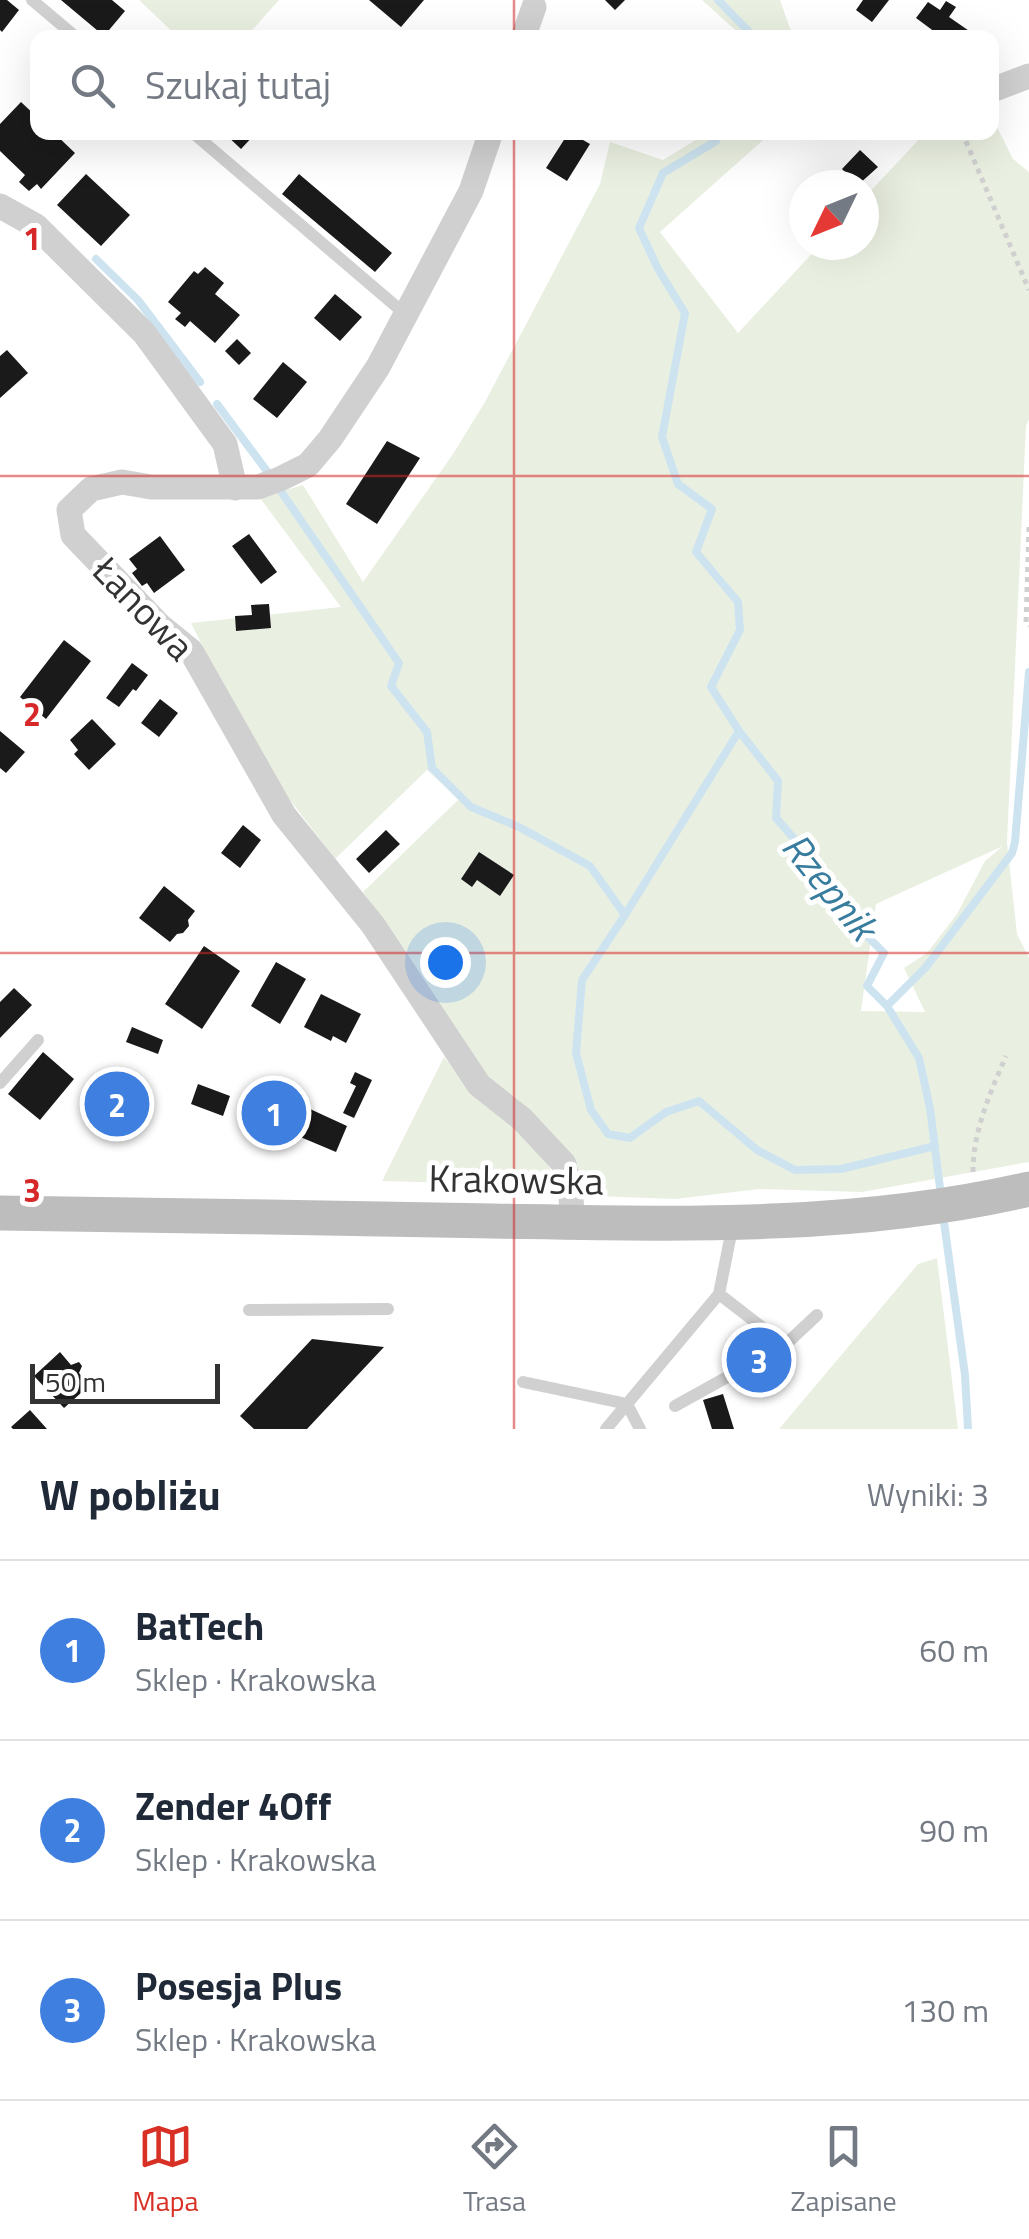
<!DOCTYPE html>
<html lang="pl">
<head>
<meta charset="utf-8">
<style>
  :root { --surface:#fff; --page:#f6f6f7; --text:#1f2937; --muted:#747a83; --line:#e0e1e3; --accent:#d93025 }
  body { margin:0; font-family:"Titillium Web",sans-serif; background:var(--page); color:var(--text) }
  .compass { position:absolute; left:789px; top:170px; width:90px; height:90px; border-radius:50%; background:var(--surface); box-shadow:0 10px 40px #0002; rotate:227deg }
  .scale { position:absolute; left:30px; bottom:25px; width:190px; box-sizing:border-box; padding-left:10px; border:5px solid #333; border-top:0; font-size:28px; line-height:35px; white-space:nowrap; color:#333; -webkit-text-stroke:8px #fff; paint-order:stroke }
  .you { position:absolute; left:445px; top:962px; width:35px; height:35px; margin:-25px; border:8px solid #fff; border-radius:50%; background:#1a73e8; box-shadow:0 0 0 15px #1a73e833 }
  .badge { display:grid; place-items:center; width:65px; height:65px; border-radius:50%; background:var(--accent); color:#fff; font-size:32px; font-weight:700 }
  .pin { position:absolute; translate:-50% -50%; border:5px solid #fff; box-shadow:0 2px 10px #0006 }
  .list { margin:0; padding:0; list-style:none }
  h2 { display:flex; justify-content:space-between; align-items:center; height:130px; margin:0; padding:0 40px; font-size:42px }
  h2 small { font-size:32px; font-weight:400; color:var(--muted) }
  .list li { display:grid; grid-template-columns:65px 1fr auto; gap:30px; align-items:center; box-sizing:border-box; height:180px; padding:0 40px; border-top:2px solid var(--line) }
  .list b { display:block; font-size:38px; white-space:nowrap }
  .list p { margin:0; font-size:32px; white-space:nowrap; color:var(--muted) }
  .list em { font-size:32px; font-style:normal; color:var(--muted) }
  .icon { flex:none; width:55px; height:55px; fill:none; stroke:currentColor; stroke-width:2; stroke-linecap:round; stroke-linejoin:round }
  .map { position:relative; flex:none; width:1029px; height:1429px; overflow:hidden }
  .search { position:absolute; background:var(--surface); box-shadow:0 10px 40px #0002; left:30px; right:30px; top:30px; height:110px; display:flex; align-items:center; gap:25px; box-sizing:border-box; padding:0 35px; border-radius:20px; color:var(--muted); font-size:38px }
  .sheet { height:670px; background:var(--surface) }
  nav { display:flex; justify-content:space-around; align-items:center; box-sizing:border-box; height:140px; border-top:2px solid var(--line); background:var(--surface); font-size:28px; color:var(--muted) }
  nav a { display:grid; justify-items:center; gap:5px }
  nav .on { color:var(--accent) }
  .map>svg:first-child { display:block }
  .green { fill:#eaf0e1; fill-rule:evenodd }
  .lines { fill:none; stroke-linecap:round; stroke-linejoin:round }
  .stream { stroke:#cde4f0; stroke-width:8 }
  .building { fill:#1a1a1a }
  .path { stroke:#d0d0d0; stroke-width:5; stroke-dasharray:5 5; stroke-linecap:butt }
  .service { stroke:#d0d0d0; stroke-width:12 }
  .minor { stroke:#d0d0d0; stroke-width:25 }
  .secondary { stroke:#bdbdbd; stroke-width:35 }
  .grid { fill:none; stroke:#d62828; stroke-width:2.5; stroke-opacity:0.55 }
  .labels { text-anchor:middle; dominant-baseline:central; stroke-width:10; stroke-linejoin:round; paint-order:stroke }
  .street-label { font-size:38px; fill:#333; stroke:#fff }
  .water-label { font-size:40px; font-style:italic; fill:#387c9e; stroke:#fff }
  .grid-label { font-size:32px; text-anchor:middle; font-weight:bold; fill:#d62828; stroke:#fff; stroke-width:10; stroke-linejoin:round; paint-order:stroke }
</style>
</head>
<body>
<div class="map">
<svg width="1029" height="1429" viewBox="0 0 1029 1429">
  <rect width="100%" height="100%" fill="#fff"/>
  <!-- green -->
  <path class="green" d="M 139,0 L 279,0 L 246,37 L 179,38 Z
    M 702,0 L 780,0 L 793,37 L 743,37 Z
    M 992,117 L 1013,159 L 1029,172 L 1029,419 L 1026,426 L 1007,843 L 1017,934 L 1029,958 L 1029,1162 L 862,1192 L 759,1189 L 676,1199 L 594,1196 L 577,1184 L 482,1080 L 363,892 L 459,799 L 427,770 L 335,859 L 274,779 L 233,707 L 191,623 L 341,607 L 260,498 L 303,485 L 363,582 L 453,454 L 485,402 L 600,184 L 610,142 L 663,160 L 699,138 L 700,133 L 771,133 L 660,232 L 738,333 L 820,245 L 864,245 L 864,198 L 925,133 L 992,132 ZM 1003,846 L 985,861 L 957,914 L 927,953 L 904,968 L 925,1012 L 861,1011 L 876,904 Z
    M 444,1057 C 458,1072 471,1089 486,1103 C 510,1125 552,1150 555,1186 L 382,1181 Z
    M 937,1258 L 958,1429 L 779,1429 L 918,1264 Z"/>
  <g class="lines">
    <!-- stream -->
    <path class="stream" d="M 718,0 L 755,38
      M 717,132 L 716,141 L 663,173 L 639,228 L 658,269 L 685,313 L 662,437 L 678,484 L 712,509 L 696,552 L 738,602 L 740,630 L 711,687 L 739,731 L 778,781 L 776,818 L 840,891 L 853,922 L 884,953 L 867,986 L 887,1006 L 919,1058 L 930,1108 L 941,1196
      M 96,259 L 138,300 L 200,382
      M 217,404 L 269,474
      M 280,490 L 399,663 L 391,686 L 427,732 L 432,768 L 471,807 L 519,827 L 590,866 L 625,915
      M 739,731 L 625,915 L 582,980 L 576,1053 L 591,1110 L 608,1134 L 630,1138 L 666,1112 L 699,1101 L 757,1150 L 795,1170 L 841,1169 L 935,1146
      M 887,1006 L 926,967 L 1012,853 L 1015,842 L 1029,672
      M 943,1215 L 965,1375 L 968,1429"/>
  </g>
  <!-- building -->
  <path class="building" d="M 0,0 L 7,0 L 19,10 L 2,32 L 0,30 Z
    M 61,0 L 112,0 L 125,11 L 104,36 Z
    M 369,0 L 424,0 L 401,27 Z
    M 605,0 L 625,0 L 615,10 Z
    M 863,0 L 889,0 L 872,22 L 856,10 Z
    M 946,1 L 956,7 L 949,17 L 975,35 L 973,38 L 943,38 L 916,18 L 928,2 L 940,10 Z
    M 21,102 L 38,118 L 38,132 L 53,132 L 75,153 L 41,189 L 37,184 L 29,191 L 19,182 L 25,175 L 0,151 L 0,124 Z
    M 223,132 L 257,132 L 241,149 Z
    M 569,132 L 590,144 L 567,181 L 546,168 Z
    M 860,150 L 878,167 L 858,185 L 842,169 Z
    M 86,174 L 130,215 L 101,246 L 57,205 Z
    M 299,174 L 392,253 L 375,272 L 282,194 Z
    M 205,267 L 224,283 L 215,294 L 240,315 L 215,343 L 190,321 L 185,327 L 175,319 L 181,313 L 168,302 L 194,271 L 198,274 Z
    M 335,294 L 362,317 L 340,341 L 314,318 Z
    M 237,339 L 251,353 L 239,365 L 225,351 Z
    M 7,350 L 28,373 L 0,398 L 0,356 Z
    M 283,362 L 307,382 L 277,418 L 253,399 Z
    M 387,441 L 420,458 L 377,524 L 346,504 Z
    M 249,534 L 277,572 L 261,584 L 232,546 Z
    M 160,536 L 185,570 L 154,593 L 147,583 L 142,586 L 132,573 L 137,569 L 129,559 Z
    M 269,604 L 271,628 L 236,631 L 235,616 L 252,615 L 251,605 Z
    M 64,640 L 91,661 L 46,719 L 20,697 Z
    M 132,663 L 148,675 L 136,691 L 133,689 L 119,707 L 106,698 Z
    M 160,699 L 178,713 L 159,737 L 141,723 Z
    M 92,719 L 116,744 L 89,770 L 74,754 L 78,750 L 70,740 Z
    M 0,731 L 25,752 L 6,773 L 0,768 Z
    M 243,825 L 261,840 L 240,868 L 221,853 Z
    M 386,830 L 400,844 L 369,873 L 356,859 Z
    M 479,852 L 514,875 L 500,896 L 477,880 L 472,887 L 461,879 Z
    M 164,886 L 195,911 L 188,920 L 189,926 L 183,933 L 177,934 L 170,942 L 139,918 Z
    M 204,946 L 240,971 L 202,1029 L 165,1004 Z
    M 276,962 L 306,979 L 280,1024 L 251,1006 Z
    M 14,988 L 32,1005 L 0,1038 L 0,1002 Z
    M 321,994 L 361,1014 L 346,1043 L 333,1036 L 331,1041 L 304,1027 Z
    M 132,1027 L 163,1040 L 158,1054 L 126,1042 Z
    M 43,1052 L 74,1079 L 40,1120 L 8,1094 Z
    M 355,1072 L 372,1080 L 354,1118 L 343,1113 L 356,1086 L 350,1083 Z
    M 141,1075 L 143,1109 L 103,1112 L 101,1077 Z
    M 198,1084 L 230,1096 L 223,1116 L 191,1104 Z
    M 267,1099 L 288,1108 L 277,1134 L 257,1126 Z
    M 310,1109 L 347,1126 L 336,1152 L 298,1136 Z
    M 312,1339 L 384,1347 L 307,1429 L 254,1429 L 240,1416 Z
    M 60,1352 L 71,1365 L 79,1362 L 82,1366 L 79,1373 L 90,1385 L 64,1408 L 34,1376 Z
    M 723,1394 L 734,1429 L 712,1429 L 703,1400 Z
    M 30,1410 L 47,1429 L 13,1429 L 11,1427 Z"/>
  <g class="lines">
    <!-- path -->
    <path class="path" d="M 962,132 L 1029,290
      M 1029,527 L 1026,624 L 1029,626
      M 973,1172 C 973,1131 990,1093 1006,1056"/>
    <!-- service -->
    <path class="service" d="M 32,0 L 77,38
      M 192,132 L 405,314
      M 0,1083 L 38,1040
      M 719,1294 L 785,1345 L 817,1315
      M 249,1310 L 388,1309
      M 523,1382 L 627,1404
      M 627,1404 L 640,1429
      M 675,1406 L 785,1345
      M 606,1429 L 719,1294 L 733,1224"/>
    <!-- minor -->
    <path class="minor" d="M 523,38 L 534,7
      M 992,90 L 1029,76
      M 491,132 L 471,191 L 378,367 L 330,439 L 308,465 L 280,479 L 258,487 L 151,487 L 122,482 L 91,489 L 69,510 L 73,535 L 159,625 L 191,651 L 284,815 L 373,925 L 479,1085 L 522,1119 L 564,1164 L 571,1194 L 572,1222
      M 0,206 L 36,226 L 144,333 L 225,444 L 235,488"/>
    <!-- secondary -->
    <path class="secondary" d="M 0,1213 C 164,1215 329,1218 493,1221 C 673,1224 853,1230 1029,1189"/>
  </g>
  <!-- grid -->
  <path class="grid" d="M 514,0 L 514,38M 514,132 L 514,1429M 0,476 L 1029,476M 0,953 L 1029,953"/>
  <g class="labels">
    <!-- street labels -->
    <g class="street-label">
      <text transform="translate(144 608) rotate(46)">Łanowa</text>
      <text transform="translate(516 1179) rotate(1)">Krakowska</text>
    </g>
    <!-- water labels -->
    <g class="water-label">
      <text transform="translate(830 886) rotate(51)">Rzepnik</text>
    </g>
  </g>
  <g class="grid-label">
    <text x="32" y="250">1</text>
    <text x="32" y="726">2</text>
    <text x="32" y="1202">3</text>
  </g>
</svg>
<svg class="compass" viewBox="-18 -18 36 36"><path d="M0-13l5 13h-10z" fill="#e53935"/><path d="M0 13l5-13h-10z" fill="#747a83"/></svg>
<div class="scale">50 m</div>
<div class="you"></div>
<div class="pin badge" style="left:274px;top:1113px;background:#3f7fe0">1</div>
<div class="pin badge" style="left:117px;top:1104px;background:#3f7fe0">2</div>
<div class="pin badge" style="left:759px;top:1360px;background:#3f7fe0">3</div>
<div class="search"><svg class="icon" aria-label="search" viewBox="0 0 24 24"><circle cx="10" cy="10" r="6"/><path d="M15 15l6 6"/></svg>Szukaj tutaj</div>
</div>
<section class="sheet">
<h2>W pobliżu<small>Wyniki: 3</small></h2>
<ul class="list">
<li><span class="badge" style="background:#3f7fe0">1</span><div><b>BatTech</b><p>Sklep · Krakowska</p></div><em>60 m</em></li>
<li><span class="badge" style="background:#3f7fe0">2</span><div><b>Zender 4Off</b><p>Sklep · Krakowska</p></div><em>90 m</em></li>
<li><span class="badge" style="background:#3f7fe0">3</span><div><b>Posesja Plus</b><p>Sklep · Krakowska</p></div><em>130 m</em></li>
</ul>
</section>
<nav>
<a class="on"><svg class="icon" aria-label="map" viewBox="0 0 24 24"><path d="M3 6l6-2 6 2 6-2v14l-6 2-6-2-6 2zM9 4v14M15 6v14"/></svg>Mapa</a>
<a><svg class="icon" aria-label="directions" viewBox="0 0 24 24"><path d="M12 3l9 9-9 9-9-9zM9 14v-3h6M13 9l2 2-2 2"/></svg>Trasa</a>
<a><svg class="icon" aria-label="saved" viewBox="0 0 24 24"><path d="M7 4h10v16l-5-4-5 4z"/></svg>Zapisane</a>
</nav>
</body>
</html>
